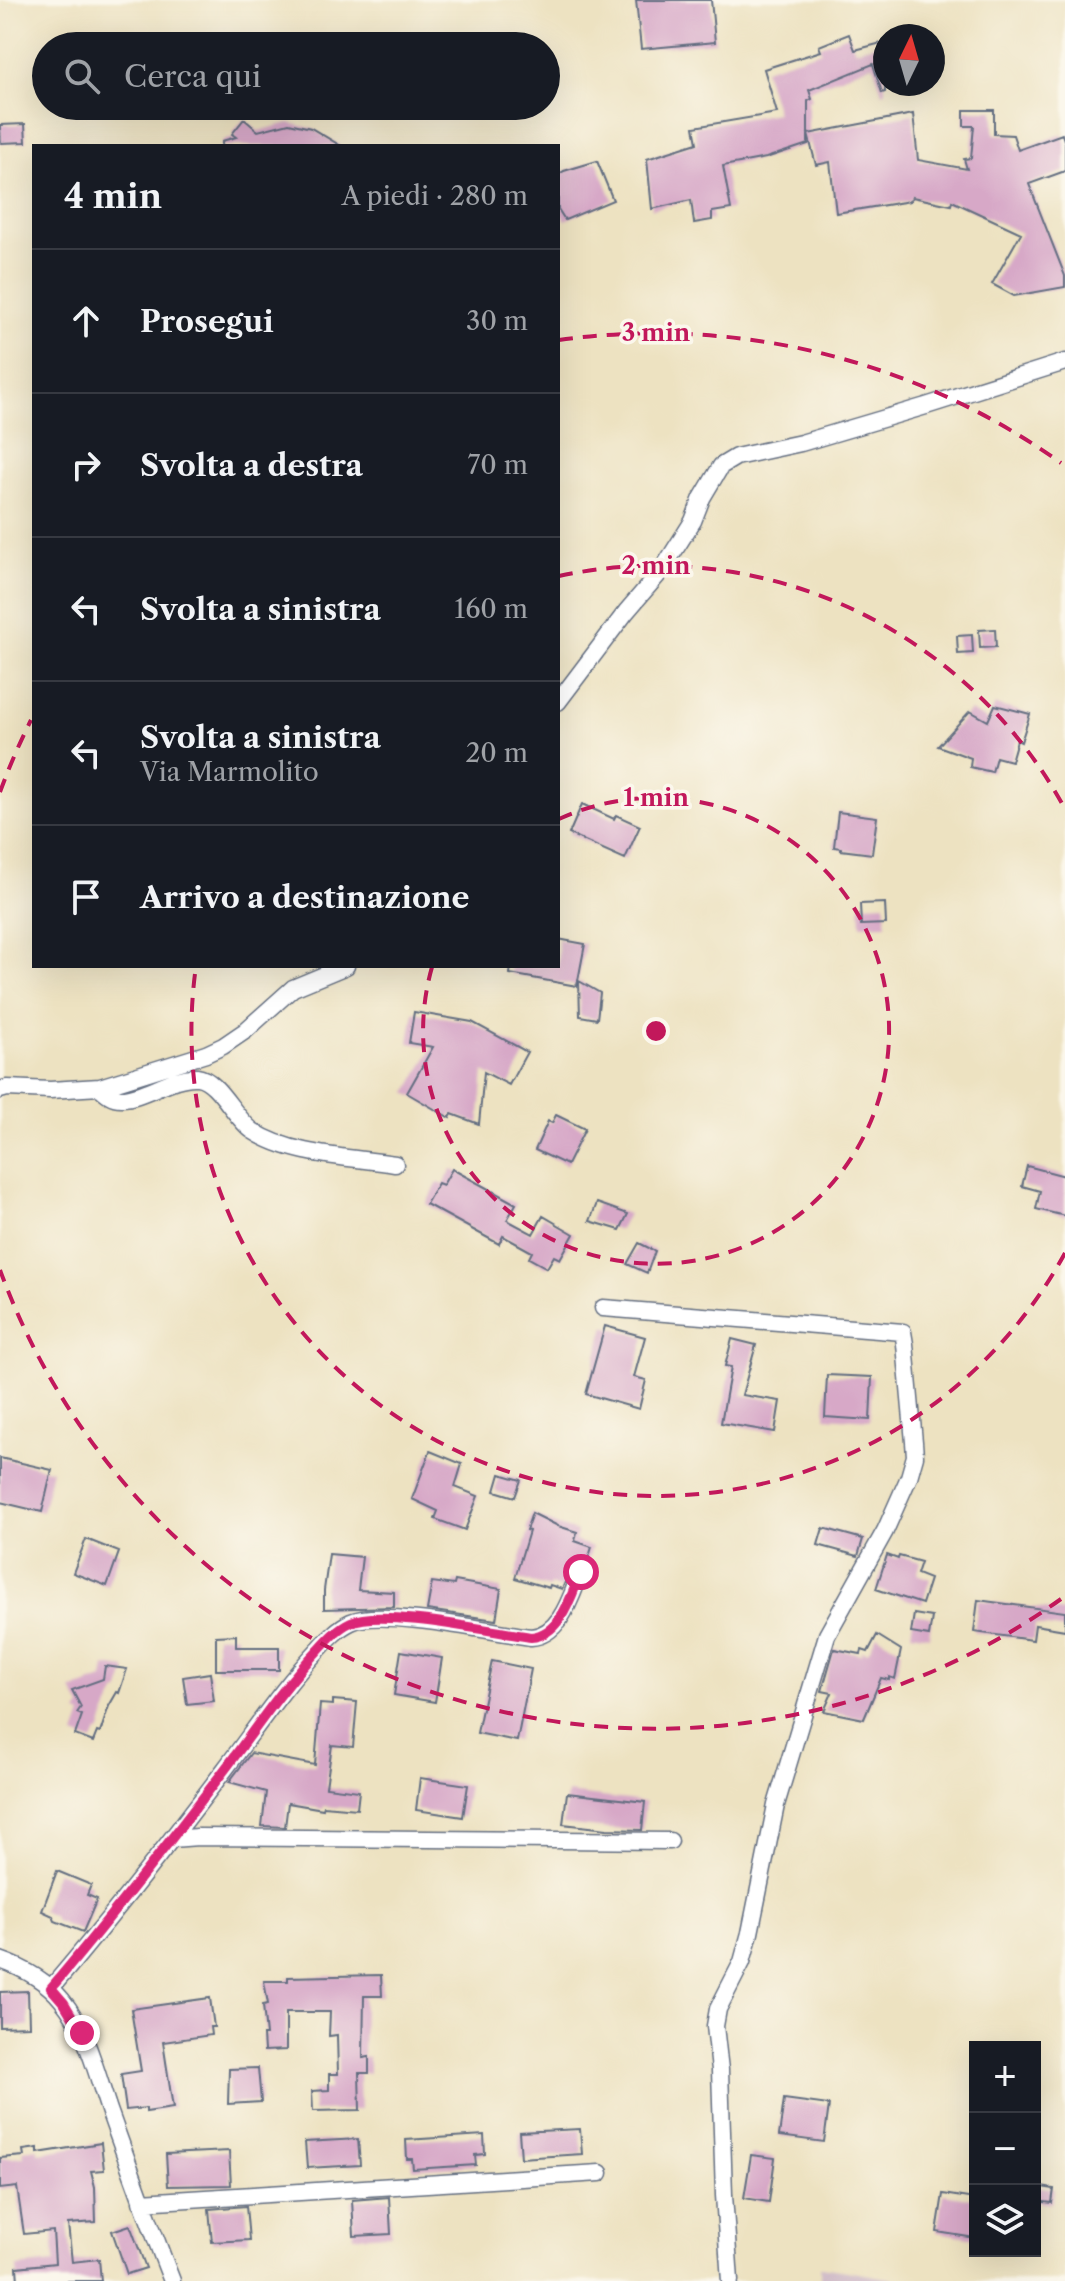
<!DOCTYPE html>
<html lang="it">
<head>
<meta charset="utf-8">
<style>
  :root { --surface:#171b24; --page:#20242c; --text:#f1f3f6; --muted:#9ea1a6; --line:#363941 }
  body { margin:0; font-family:"Libre Caslon Text",serif; background:var(--page); color:var(--text) }
  .controls { position:absolute; right:24px; bottom:24px; display:grid; overflow:hidden; border-radius:0px; box-shadow:0 8px 32px #0002 }
  .controls button { width:72px; height:72px; display:grid; place-items:center; padding:0; border:0; border-bottom:2px solid var(--line); background:var(--surface); color:var(--text); font:40px sans-serif }
  .compass { position:absolute; left:873px; top:24px; width:72px; height:72px; border-radius:50%; background:var(--surface); box-shadow:0 8px 32px #0002; rotate:5deg }
  .stop { position:absolute; width:24px; height:24px; margin:-18px; border:6px solid #db2777; border-radius:50%; background:#fff }
  .stop.end { background:#db2777; border-color:#fff; box-shadow:0 2px 8px #0008 }
  .list { margin:0; padding:0; list-style:none }
  h2 { display:flex; justify-content:space-between; align-items:center; height:104px; margin:0; padding:0 32px; font-size:34px }
  h2 small { font-size:26px; font-weight:400; color:var(--muted) }
  .list li { display:grid; grid-template-columns:52px 1fr auto; gap:24px; align-items:center; box-sizing:border-box; height:144px; padding:0 32px; border-top:2px solid var(--line) }
  .list b { display:block; font-size:30px; white-space:nowrap }
  .list p { margin:0; font-size:26px; white-space:nowrap; color:var(--muted) }
  .list em { font-size:26px; font-style:normal; color:var(--muted) }
  .icon { flex:none; width:44px; height:44px; fill:none; stroke:currentColor; stroke-width:2; stroke-linecap:round; stroke-linejoin:round }
  .map { position:relative; flex:none; width:1065px; height:2281px; overflow:hidden }
  .search { position:absolute; background:var(--surface); box-shadow:0 8px 32px #0002; left:32px; top:32px; width:528px; height:88px; display:flex; align-items:center; gap:20px; box-sizing:border-box; padding:0 28px; border-radius:44px; color:var(--muted); font-size:30px }
  .panel { position:absolute; background:var(--surface); box-shadow:0 8px 32px #0002; left:32px; top:144px; width:528px; height:824px; border-radius:0px }
  .map>svg:first-child { display:block }
  .industrial { fill:#d1bdc9 }
  .building { fill:#d7a8c7 }
  .lines { fill:none; stroke-linecap:round; stroke-linejoin:round }
  .minor-casing { stroke:#646e81; stroke-width:19 }
  .minor { stroke:#fff; stroke-width:16 }
  .route { stroke:#db2777; stroke-width:10 }
  .ring { fill:none; stroke:#c2185b; stroke-width:4; stroke-dasharray:14 10 }
  .centre { fill:#c2185b; stroke:#fbf7ec; stroke-width:4 }
  .ring-label { font-size:24px; text-anchor:middle; font-weight:bold; fill:#c2185b; stroke:#fbf7ec; stroke-width:7; stroke-linejoin:round; paint-order:stroke }
</style>
</head>
<body>
<div class="map">
<svg width="1065" height="2281" viewBox="0 0 1065 2281">
  <rect width="100%" height="100%" fill="#fbf7ec"/>
  <filter id="ink" filterUnits="userSpaceOnUse"><feTurbulence type="fractalNoise" baseFrequency=".0125" numOctaves="2"/><feDisplacementMap in="SourceGraphic" scale="16" xChannelSelector="R" yChannelSelector="G"/><feConvolveMatrix kernelMatrix="1 2 1 2 8 2 1 2 1" color-interpolation-filters="sRGB"/></filter>
  <filter id="wash" filterUnits="userSpaceOnUse"><feTurbulence type="fractalNoise" baseFrequency=".006" numOctaves="4" result="noise"/><feDisplacementMap in="SourceGraphic" scale="32" xChannelSelector="R" yChannelSelector="G"/><feGaussianBlur stdDeviation="1.8" result="paint"/><feColorMatrix in="noise" values="0 0 0 0 0 0 0 0 0 0 0 0 0 0 0 0 0 1.4 0 .05"/><feComposite in="paint" operator="in"/></filter>
  <g filter="url(#wash)">
    <rect width="100%" height="100%" fill="#ede2c1"/>
    <!-- industrial -->
    <path class="industrial" d="M 820,2267 L 821,2267 L 907,2281 L 820,2281 Z"/>
    <g id="blocks">
      <!-- building -->
      <path class="building" d="M 636,0 L 711,0 L 715,42 L 641,49 Z
        M 849,34 L 855,50 L 885,42 L 885,92 L 882,93 L 873,64 L 809,90 L 812,99 L 808,101 L 808,144 L 766,158 L 723,166 L 731,209 L 712,212 L 712,220 L 694,223 L 691,200 L 652,209 L 647,159 L 697,143 L 694,127 L 777,113 L 764,69 L 821,51 L 819,46 Z
        M 964,110 L 994,110 L 994,134 L 1013,135 L 1018,150 L 1062,134 L 1065,143 L 1065,171 L 1029,184 L 1065,276 L 1065,287 L 1014,296 L 992,284 L 1021,233 L 952,201 L 951,205 L 912,197 L 910,201 L 836,213 L 830,162 L 816,165 L 808,134 L 913,114 L 918,160 L 967,169 L 964,159 L 971,158 L 974,126 L 964,126 Z
        M 244,119 L 258,131 L 289,123 L 311,128 L 341,146 L 222,146 L 222,141 L 236,137 L 232,134 Z
        M 25,124 L 26,142 L 1,143 L 0,125 Z
        M 597,161 L 613,200 L 565,220 L 558,209 L 558,175 L 564,171 Z
        M 995,629 L 996,647 L 980,648 L 979,630 Z
        M 972,635 L 973,653 L 958,654 L 957,636 Z
        M 995,705 L 1030,714 L 1021,742 L 1017,740 L 1011,761 L 996,757 L 992,772 L 970,767 L 971,758 L 938,746 L 970,711 L 988,721 Z
        M 582,804 L 614,819 L 616,815 L 640,826 L 625,859 L 569,834 Z
        M 838,812 L 877,817 L 872,854 L 841,850 L 841,848 L 834,847 Z
        M 885,903 L 886,924 L 861,925 L 860,904 Z
        M 558,939 L 585,944 L 577,986 L 510,974 L 511,966 L 558,966 Z
        M 579,981 L 600,993 L 597,1019 L 580,1016 Z
        M 414,1012 L 472,1022 L 527,1052 L 509,1085 L 484,1072 L 479,1124 L 452,1114 L 450,1118 L 407,1093 L 433,1047 L 409,1043 Z
        M 556,1115 L 585,1129 L 567,1165 L 535,1150 L 548,1121 L 552,1123 Z
        M 1027,1166 L 1065,1176 L 1065,1216 L 1036,1209 L 1040,1191 L 1022,1186 Z
        M 452,1169 L 516,1204 L 507,1220 L 533,1234 L 543,1216 L 574,1234 L 560,1259 L 554,1256 L 547,1268 L 529,1258 L 532,1252 L 503,1236 L 499,1244 L 426,1204 L 438,1183 L 443,1185 Z
        M 597,1203 L 628,1214 L 620,1230 L 590,1221 Z
        M 639,1243 L 655,1251 L 647,1273 L 627,1264 Z
        M 605,1326 L 645,1337 L 634,1377 L 646,1380 L 639,1409 L 586,1394 Z
        M 732,1339 L 756,1345 L 742,1395 L 780,1401 L 775,1432 L 721,1423 L 731,1367 L 725,1366 Z
        M 827,1375 L 872,1377 L 870,1420 L 825,1417 Z
        M 430,1451 L 462,1464 L 455,1487 L 478,1496 L 465,1530 L 435,1519 L 438,1511 L 412,1499 Z
        M 0,1458 L 52,1470 L 42,1512 L 0,1502 Z
        M 500,1474 L 521,1480 L 515,1497 L 495,1491 Z
        M 532,1513 L 558,1526 L 577,1532 L 575,1541 L 592,1547 L 587,1563 L 574,1562 L 562,1589 L 550,1585 L 549,1588 L 515,1578 L 529,1531 L 526,1530 Z
        M 823,1528 L 863,1539 L 858,1556 L 818,1545 Z
        M 86,1539 L 119,1552 L 107,1586 L 73,1573 Z
        M 329,1554 L 362,1557 L 358,1590 L 394,1592 L 394,1607 L 324,1609 L 324,1590 Z
        M 887,1555 L 898,1559 L 899,1556 L 921,1562 L 917,1574 L 930,1579 L 922,1604 L 876,1589 Z
        M 455,1581 L 501,1589 L 496,1620 L 427,1610 L 432,1582 L 454,1585 Z
        M 978,1600 L 1065,1612 L 1065,1630 L 1035,1625 L 1033,1640 L 974,1632 Z
        M 914,1614 L 932,1617 L 929,1636 L 911,1633 Z
        M 236,1635 L 236,1647 L 279,1647 L 279,1670 L 216,1670 L 216,1636 Z
        M 877,1635 L 901,1650 L 895,1679 L 889,1677 L 889,1680 L 881,1678 L 864,1719 L 824,1711 L 832,1693 L 822,1691 L 834,1649 L 861,1654 L 862,1650 L 868,1652 Z
        M 401,1651 L 442,1658 L 435,1702 L 394,1695 Z
        M 492,1661 L 531,1669 L 517,1741 L 477,1733 Z
        M 105,1666 L 127,1669 L 119,1693 L 117,1692 L 109,1706 L 100,1733 L 97,1732 L 93,1742 L 75,1735 L 82,1715 L 77,1713 L 81,1707 L 72,1690 L 103,1679 Z
        M 210,1673 L 214,1701 L 187,1704 L 183,1677 Z
        M 333,1700 L 357,1702 L 353,1747 L 332,1745 L 326,1787 L 359,1791 L 357,1809 L 324,1806 L 323,1809 L 288,1803 L 285,1827 L 262,1826 L 266,1792 L 229,1782 L 251,1753 L 315,1765 L 320,1704 L 333,1705 Z
        M 420,1778 L 468,1785 L 463,1817 L 416,1810 Z
        M 567,1793 L 645,1802 L 642,1830 L 607,1829 L 563,1824 Z
        M 57,1871 L 91,1885 L 87,1895 L 97,1899 L 83,1932 L 55,1921 L 53,1916 L 42,1911 Z
        M 381,1975 L 382,1996 L 364,1996 L 363,2058 L 369,2057 L 369,2073 L 359,2073 L 360,2110 L 313,2111 L 312,2091 L 329,2090 L 329,2074 L 338,2074 L 337,2035 L 329,2036 L 330,2012 L 286,2012 L 286,2050 L 264,2051 L 263,2035 L 266,2035 L 263,2005 L 268,2004 L 264,1981 L 288,1981 L 288,1977 Z
        M 28,1991 L 29,2026 L 0,2027 L 0,1992 Z
        M 210,1998 L 214,2027 L 210,2027 L 211,2035 L 163,2042 L 173,2108 L 146,2112 L 146,2108 L 126,2110 L 121,2074 L 141,2071 L 131,2009 Z
        M 258,2068 L 261,2102 L 228,2104 L 229,2069 Z
        M 784,2099 L 829,2105 L 824,2142 L 779,2136 Z
        M 580,2129 L 582,2154 L 521,2158 L 519,2132 Z
        M 484,2135 L 485,2154 L 475,2155 L 476,2165 L 413,2169 L 412,2159 L 407,2159 L 406,2140 Z
        M 358,2139 L 360,2165 L 307,2168 L 305,2142 Z
        M 101,2143 L 104,2170 L 91,2171 L 95,2187 L 96,2222 L 68,2224 L 72,2262 L 99,2259 L 101,2281 L 18,2281 L 17,2267 L 55,2263 L 53,2231 L 24,2234 L 17,2187 L 0,2189 L 0,2158 L 24,2156 L 23,2150 L 38,2148 L 38,2153 Z
        M 229,2151 L 231,2185 L 168,2186 L 166,2154 Z
        M 751,2155 L 775,2158 L 769,2202 L 744,2198 Z
        M 1035,2186 L 1054,2189 L 1052,2203 L 1035,2201 Z
        M 943,2194 L 975,2199 L 975,2238 L 937,2232 Z
        M 389,2197 L 391,2234 L 354,2236 L 352,2200 Z
        M 246,2206 L 249,2240 L 212,2242 L 209,2209 Z
        M 130,2225 L 146,2268 L 127,2274 L 112,2231 Z"/>
    </g>
  </g>
  <g filter="url(#ink)">
    <use href="#blocks" fill-opacity="0" stroke="#646e81" stroke-width="2"/>
    <g class="lines">
      <!-- minor casing -->
      <g class="minor-casing">
        <path id="minor" d="M 558,702 L 626,612 L 662,570 L 693,521 L 702,498 L 721,466 L 736,457 L 801,443 L 926,406 L 1065,362
          M 100,1087 C 106,1093 112,1098 121,1098 C 142,1099 173,1075 197,1077 C 218,1079 234,1118 253,1131 C 291,1156 350,1157 395,1164
          M 0,1090 L 7,1088 L 50,1090 L 100,1087 L 206,1054 L 223,1046 L 245,1031 L 293,988 L 346,966
          M 603,1308 L 903,1332 L 905,1344 L 914,1442 L 915,1456 L 909,1477 L 885,1531 L 827,1635 L 776,1805 L 750,1933 L 742,1962 L 718,2009 L 715,2026 L 720,2070 L 724,2195 L 730,2281
          M 172,1839 L 198,1837 L 670,1841
          M 0,1960 C 23,1968 46,1980 62,2000 C 87,2030 97,2076 110,2113 C 130,2169 150,2225 172,2281
          M 51,1988 C 112,1917 169,1843 225,1769 C 256,1728 284,1686 319,1649 C 328,1639 338,1628 351,1622 C 380,1608 494,1632 531,1637 C 561,1635 571,1596 581,1572
          M 141,2202 L 600,2173"/>
      </g>
      <!-- minor -->
      <use href="#minor" class="minor"/>
    </g>
  </g>
  <g class="lines" filter="url(#ink)">
    <!-- route -->
    <path class="route" d="M 82,2033 L 64,2003 L 51,1988 C 113,1915 171,1840 229,1764 C 258,1725 285,1685 319,1649 C 328,1639 338,1628 351,1622 C 381,1608 494,1632 531,1637 C 561,1635 571,1596 581,1572"/>
  </g>
  <!-- distance rings -->
  <g class="ring">
    <path d="M559 819A233 233 0 1 1 432 967"/>
    <path d="M1065 1253A465 465 0 0 1 196 966M559 576A465 465 0 0 1 1065 809"/>
    <path d="M1061 1599A698 698 0 0 1 0 1270M0 792A698 698 0 0 1 31 720M559 340A698 698 0 0 1 1061 463"/>
  </g>
  <circle cx="656" cy="1031" r="12" class="centre"/>
  <g class="ring-label">
    <text x="656" y="341">3 min</text>
    <text x="656" y="574">2 min</text>
    <text x="656" y="806">1 min</text>
  </g>
</svg>
<div class="controls">
<button>+</button>
<button>−</button>
<button><svg class="icon" aria-label="layers" viewBox="0 0 24 24"><path d="M12 4l9 5-9 5-9-5zM3 14l9 5 9-5"/></svg></button>
</div>
<svg class="compass" viewBox="-18 -18 36 36"><path d="M0-13l5 13h-10z" fill="#e53935"/><path d="M0 13l5-13h-10z" fill="#9ea1a6"/></svg>
<div class="stop" style="left:581px;top:1572px"></div>
<div class="stop end" style="left:82px;top:2033px"></div>
<div class="search"><svg class="icon" aria-label="search" viewBox="0 0 24 24"><circle cx="10" cy="10" r="6"/><path d="M15 15l6 6"/></svg>Cerca qui</div>
<section class="panel">
<h2>4 min<small>A piedi · 280 m</small></h2>
<ul class="list">
<li><svg class="icon" aria-label="ahead" viewBox="0 0 24 24"><path d="M12 20V5M6 11l6-6 6 6"/></svg><div><b>Prosegui</b></div><em>30 m</em></li>
<li><svg class="icon" aria-label="right" viewBox="0 0 24 24"><path d="M7 20v-9h11M14 6l5 5-5 5"/></svg><div><b>Svolta a destra</b></div><em>70 m</em></li>
<li><svg class="icon" aria-label="left" viewBox="0 0 24 24"><path d="M17 20v-9H6M10 6l-5 5 5 5"/></svg><div><b>Svolta a sinistra</b></div><em>160 m</em></li>
<li><svg class="icon" aria-label="left" viewBox="0 0 24 24"><path d="M17 20v-9H6M10 6l-5 5 5 5"/></svg><div><b>Svolta a sinistra</b><p>Via Marmolito</p></div><em>20 m</em></li>
<li><svg class="icon" aria-label="arrive" viewBox="0 0 24 24"><path d="M6 21V4h12l-3 4 3 4H6"/></svg><div><b>Arrivo a destinazione</b></div></li>
</ul>
</section>
</div>
</body>
</html>
